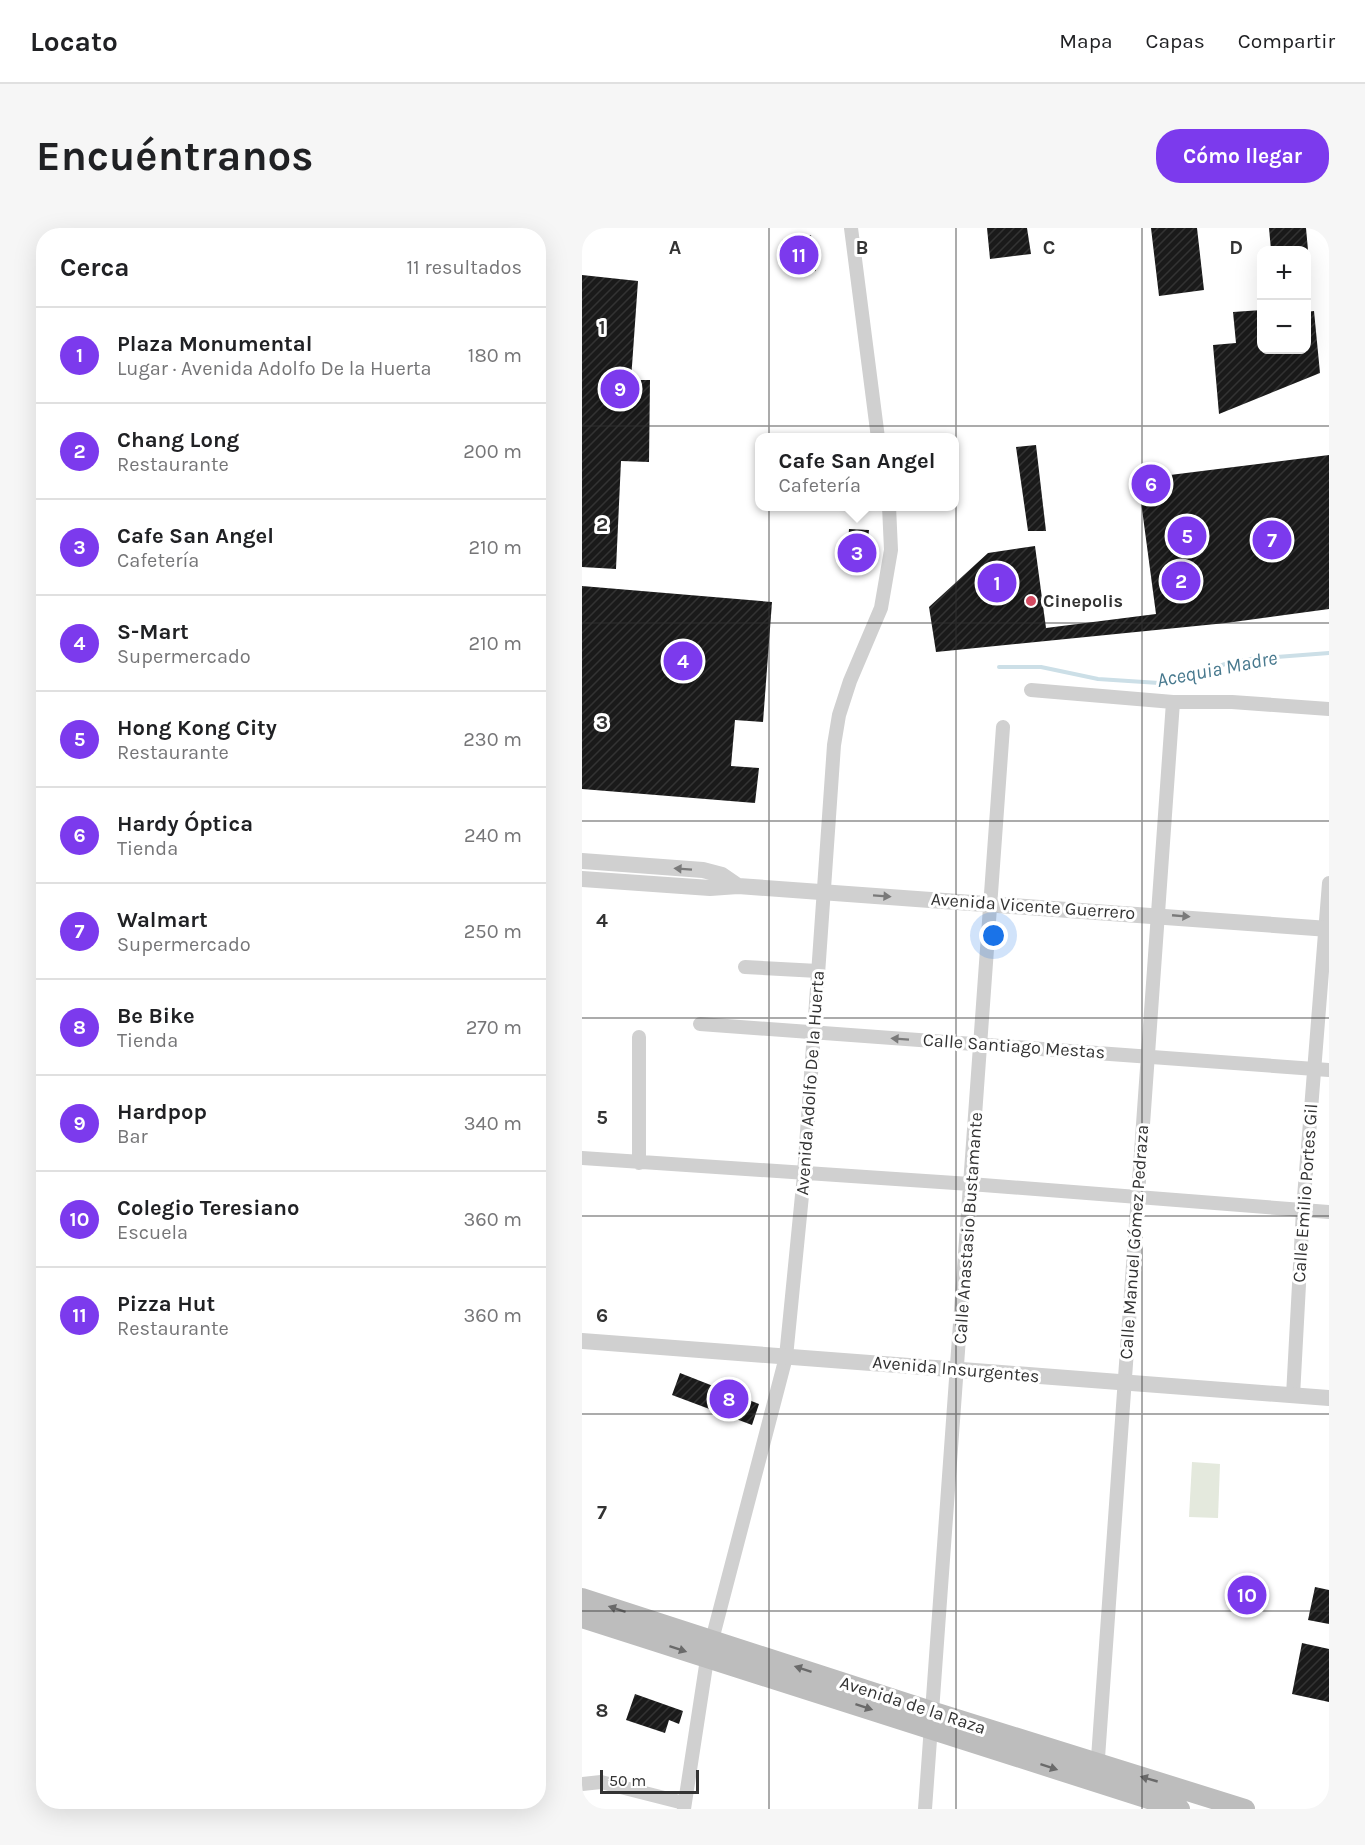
<!DOCTYPE html>
<html lang="es">
<head>
<meta charset="utf-8">
<style>
  :root { --surface:#fff; --page:#f6f6f6; --text:#202124; --muted:#757577; --line:#e0e0e0; --accent:#7c3aed }
  body { margin:0; font-family:Karla,sans-serif; background:var(--page); color:var(--text) }
  .controls { position:absolute; right:18px; top:18px; display:grid; overflow:hidden; border-radius:12px; box-shadow:0 6px 24px #0002 }
  .controls button { width:54px; height:54px; display:grid; place-items:center; padding:0; border:0; border-bottom:2px solid var(--line); background:var(--surface); color:var(--text); font:30px sans-serif }
  .scale { position:absolute; left:18px; bottom:15px; width:99px; box-sizing:border-box; padding-left:6px; border:3px solid #333; border-top:0; font-size:16px; line-height:21px; white-space:nowrap; color:#333; -webkit-text-stroke:4px #fff; paint-order:stroke }
  .you { position:absolute; left:412px; top:708px; width:21px; height:21px; margin:-15px; border:4px solid #fff; border-radius:50%; background:#1a73e8; box-shadow:0 0 0 9px #1a73e833 }
  .badge { display:grid; place-items:center; width:39px; height:39px; border-radius:50%; background:var(--accent); color:#fff; font-size:20px; font-weight:700 }
  .pin { position:absolute; translate:-50% -50%; border:3px solid #fff; box-shadow:0 2px 6px #0006 }
  .popup { position:absolute; left:173px; top:205px; width:204px; height:78px; box-sizing:border-box; display:grid; place-content:center; border-radius:12px; background:var(--surface); filter:drop-shadow(0 2px 4px #0005); font-size:20px; white-space:nowrap; color:var(--muted) }
  .popup b { font-size:22px; color:var(--text) }
  .popup::after { content:''; position:absolute; left:50%; top:100%; margin-left:-12px; border:12px solid transparent; border-top-color:var(--surface) }
  .list { margin:0; padding:0; list-style:none }
  h2 { display:flex; justify-content:space-between; align-items:center; height:78px; margin:0; padding:0 24px; font-size:26px }
  h2 small { font-size:20px; font-weight:400; color:var(--muted) }
  .list li { display:grid; grid-template-columns:39px 1fr auto; gap:18px; align-items:center; box-sizing:border-box; height:96px; padding:0 24px; border-top:2px solid var(--line) }
  .list b { display:block; font-size:22px; white-space:nowrap }
  .list p { margin:0; font-size:20px; white-space:nowrap; color:var(--muted) }
  .list em { font-size:20px; font-style:normal; color:var(--muted) }
  .map { position:relative; flex:none; width:747px; height:1581px; overflow:hidden; border-radius:24px }
  header { display:flex; align-items:center; gap:36px; box-sizing:border-box; height:84px; padding:0 30px; background:var(--surface); border-bottom:2px solid var(--line) }
  header strong { font-size:28px }
  nav { display:flex; gap:33px; margin-inline-start:auto; font-size:21px }
  .intro { display:flex; align-items:center; justify-content:space-between; box-sizing:border-box; height:144px; padding:0 36px }
  h1 { margin:0; font-size:42px }
  .button { padding:15px 27px; border-radius:24px; background:var(--accent); color:#fff; font-size:21px; font-weight:700 }
  main { display:flex; gap:36px; padding:0 36px }
  aside { flex:1; background:var(--surface); border-radius:24px; box-shadow:0 6px 24px #0002 }
  .map>svg:first-child { display:block }
  .pitch { fill:#e4e9dd }
  .lines { fill:none; stroke-linecap:round; stroke-linejoin:round }
  .stream { stroke:#ccdfe7; stroke-width:4 }
  .building { fill:url(#building-hatch) }
  .minor { stroke:#d0d0d0; stroke-width:14 }
  .tertiary { stroke:#d0d0d0; stroke-width:16 }
  .secondary { stroke:#bdbdbd; stroke-width:20 }
  .oneway { fill:#7a7a7a }
  .oneway2 { fill:#6a6a6a }
  .grid { fill:none; stroke:#333; stroke-width:1.5; stroke-opacity:0.55 }
  .poi-dot { fill:#d44b62; stroke:#fff; stroke-width:2 }
  .labels { text-anchor:middle; dominant-baseline:central; stroke-width:6; stroke-linejoin:round; paint-order:stroke }
  .poi-label { font-size:18px; font-weight:bold; fill:#333; stroke:#fff; text-anchor:start }
  .street-label { font-size:18px; fill:#333; stroke:#fff }
  .water-label { font-size:20px; font-style:italic; fill:#48798e; stroke:#fff }
  .grid-label { font-size:20px; text-anchor:middle; font-weight:bold; fill:#333; stroke:#fff; stroke-width:6; stroke-linejoin:round; paint-order:stroke }
</style>
</head>
<body>
<header>
<strong>Locato</strong>
<nav><a>Mapa</a><a>Capas</a><a>Compartir</a></nav>
</header>
<div class="intro"><h1>Encuéntranos</h1><a class="button">Cómo llegar</a></div>
<main>
<aside>
<h2>Cerca<small>11 resultados</small></h2>
<ul class="list">
<li><span class="badge">1</span><div><b>Plaza Monumental</b><p>Lugar · Avenida Adolfo De la Huerta</p></div><em>180 m</em></li>
<li><span class="badge">2</span><div><b>Chang Long</b><p>Restaurante</p></div><em>200 m</em></li>
<li><span class="badge">3</span><div><b>Cafe San Angel</b><p>Cafetería</p></div><em>210 m</em></li>
<li><span class="badge">4</span><div><b>S-Mart</b><p>Supermercado</p></div><em>210 m</em></li>
<li><span class="badge">5</span><div><b>Hong Kong City</b><p>Restaurante</p></div><em>230 m</em></li>
<li><span class="badge">6</span><div><b>Hardy Óptica</b><p>Tienda</p></div><em>240 m</em></li>
<li><span class="badge">7</span><div><b>Walmart</b><p>Supermercado</p></div><em>250 m</em></li>
<li><span class="badge">8</span><div><b>Be Bike</b><p>Tienda</p></div><em>270 m</em></li>
<li><span class="badge">9</span><div><b>Hardpop</b><p>Bar</p></div><em>340 m</em></li>
<li><span class="badge">10</span><div><b>Colegio Teresiano</b><p>Escuela</p></div><em>360 m</em></li>
<li><span class="badge">11</span><div><b>Pizza Hut</b><p>Restaurante</p></div><em>360 m</em></li>
</ul>
</aside>
<div class="map">
<svg width="747" height="1581" viewBox="0 0 747 1581">
  <defs>
    <pattern id="building-hatch" width="6" height="6" patternUnits="userSpaceOnUse" patternTransform="scale(1.5)"><rect width="6" height="6" fill="#1a1a1a"/><path d="M-1 1l2-2M0 6l6-6M5 7l2-2" fill="none" stroke="#333"/></pattern>
  </defs>
  <rect width="100%" height="100%" fill="#fff"/>
  <!-- pitch -->
  <path class="pitch" d="M 610,1234 L 638,1236 L 636,1290 L 607,1289 Z"/>
  <g class="lines">
    <!-- stream -->
    <path class="stream" d="M 417,439 L 459,439 L 516,451 L 577,455 L 603,450 L 646,435 L 668,431 L 747,425"/>
  </g>
  <!-- building -->
  <path class="building" d="M 405,0 L 445,0 L 449,26 L 408,31 Z
    M 569,0 L 615,0 L 622,62 L 577,68 Z
    M 687,0 L 724,0 L 726,22 L 689,22 Z
    M 229,7 L 234,43 L 205,46 L 200,12 Z
    M 0,47 L 56,53 L 49,152 L 68,152 L 67,234 L 39,233 L 34,341 L 0,339 Z
    M 680,82 L 680,122 L 724,122 L 724,84 L 732,83 L 738,145 L 637,186 L 631,117 L 654,115 L 651,84 Z
    M 454,217 L 464,303 L 446,303 L 434,219 Z
    M 747,227 L 747,381 L 644,395 L 354,424 L 347,379 L 406,325 L 453,318 L 464,400 L 574,386 L 556,251 Z
    M 267,301 L 287,302 L 283,340 L 264,339 Z
    M 0,358 L 190,374 L 181,494 L 153,492 L 149,538 L 177,540 L 173,575 L 0,561 Z
    M 98,1145 L 177,1176 L 170,1197 L 90,1167 Z
    M 733,1359 L 747,1362 L 747,1396 L 726,1392 Z
    M 720,1415 L 747,1421 L 747,1474 L 710,1466 Z
    M 53,1466 L 101,1483 L 97,1496 L 87,1492 L 83,1505 L 44,1492 Z"/>
  <g class="lines">
    <!-- minor -->
    <path class="minor" d="M 269,0 L 296,210
      M 449,462 L 591,474 L 650,474 L 747,481
      M 163,739 L 236,743
      M 118,796 L 747,842
      M 57,809 L 57,935
      M 0,930 L 388,956 L 747,984
      M 711,1168 L 721,982 L 747,655
      M 515,1544 L 591,474
      M 0,1556 L 19,1554 L 102,1575
      M 102,1581 L 125,1431 L 204,1129 L 222,947 L 252,517 L 257,487 L 268,453 L 299,380 L 309,322 L 307,278
      M 343,1581 L 421,499"/>
    <!-- tertiary -->
    <path class="tertiary" d="M 0,633 L 121,642 L 140,647 L 156,658
      M 0,651 L 128,660 L 156,658 L 747,701
      M 0,1113 L 747,1170"/>
    <!-- secondary -->
    <path class="secondary" d="M 0,1370 L 349,1483 L 663,1581
      M 0,1390 L 598,1581"/>
  </g>
  <!-- one-way arrows -->
  <defs><path id="oneway-solid" d="M-6-.8H1V-3.2L6.5 0L1 3.2V.8H-6Z" transform="scale(1.5)"/></defs>
  <g class="oneway">
    <use href="#oneway-solid" transform="translate(101 641) rotate(-176)"/>
    <use href="#oneway-solid" transform="translate(300 668) rotate(4)"/>
    <use href="#oneway-solid" transform="translate(599 688) rotate(5)"/>
    <use href="#oneway-solid" transform="translate(318 811) rotate(-176)"/>
  </g>
  <g class="oneway2">
    <use href="#oneway-solid" transform="translate(35 1381) rotate(-162)"/>
    <use href="#oneway-solid" transform="translate(96 1421) rotate(18)"/>
    <use href="#oneway-solid" transform="translate(221 1441) rotate(-162)"/>
    <use href="#oneway-solid" transform="translate(282 1479) rotate(18)"/>
    <use href="#oneway-solid" transform="translate(467 1539) rotate(18)"/>
    <use href="#oneway-solid" transform="translate(567 1551) rotate(-164)"/>
  </g>
  <!-- grid -->
  <path class="grid" d="M 187,0 L 187,1581M 374,0 L 374,1581M 560,0 L 560,1581M 0,198 L 747,198M 0,395 L 747,395M 0,593 L 747,593M 0,790 L 747,790M 0,988 L 747,988M 0,1186 L 747,1186M 0,1383 L 747,1383"/>
  <!-- markers -->
  <circle class="poi-dot" cx="449" cy="373" r="6"/>
  <g class="labels">
    <!-- poi labels -->
    <g class="poi-label">
      <text x="461" y="373">Cinepolis</text>
    </g>
    <!-- street labels -->
    <g class="street-label">
      <text transform="translate(451 678) rotate(4)">Avenida Vicente Guerrero</text>
      <text transform="translate(432 818) rotate(4)">Calle Santiago Mestas</text>
      <text transform="translate(228 855) rotate(-86)">Avenida Adolfo De la Huerta</text>
      <text transform="translate(723 965) rotate(-86)">Calle Emilio Portes Gil</text>
      <text transform="translate(386 1000) rotate(-86)">Calle Anastasio Bustamante</text>
      <text transform="translate(552 1014) rotate(-86)">Calle Manuel Gómez Pedraza</text>
      <text transform="translate(374 1141) rotate(5)">Avenida Insurgentes</text>
      <text transform="translate(331 1477) rotate(18)">Avenida de la Raza</text>
    </g>
    <!-- water labels -->
    <g class="water-label">
      <text transform="translate(635 441) rotate(-11)">Acequia Madre</text>
    </g>
  </g>
  <g class="grid-label">
    <text x="93" y="26">A</text>
    <text x="280" y="26">B</text>
    <text x="467" y="26">C</text>
    <text x="654" y="26">D</text>
    <text x="20" y="106">1</text>
    <text x="20" y="303">2</text>
    <text x="20" y="501">3</text>
    <text x="20" y="699">4</text>
    <text x="20" y="896">5</text>
    <text x="20" y="1094">6</text>
    <text x="20" y="1291">7</text>
    <text x="20" y="1489">8</text>
  </g>
</svg>
<div class="controls">
<button>+</button>
<button>−</button>
</div>
<div class="scale">50 m</div>
<div class="you"></div>
<div class="pin badge" style="left:415px;top:355px">1</div>
<div class="pin badge" style="left:599px;top:353px">2</div>
<div class="pin badge" style="left:275px;top:325px">3</div>
<div class="popup"><b>Cafe San Angel</b>Cafetería</div>
<div class="pin badge" style="left:101px;top:433px">4</div>
<div class="pin badge" style="left:605px;top:308px">5</div>
<div class="pin badge" style="left:569px;top:256px">6</div>
<div class="pin badge" style="left:690px;top:312px">7</div>
<div class="pin badge" style="left:147px;top:1171px">8</div>
<div class="pin badge" style="left:38px;top:161px">9</div>
<div class="pin badge" style="left:665px;top:1367px">10</div>
<div class="pin badge" style="left:217px;top:27px">11</div>
</div>
</main>
</body>
</html>
